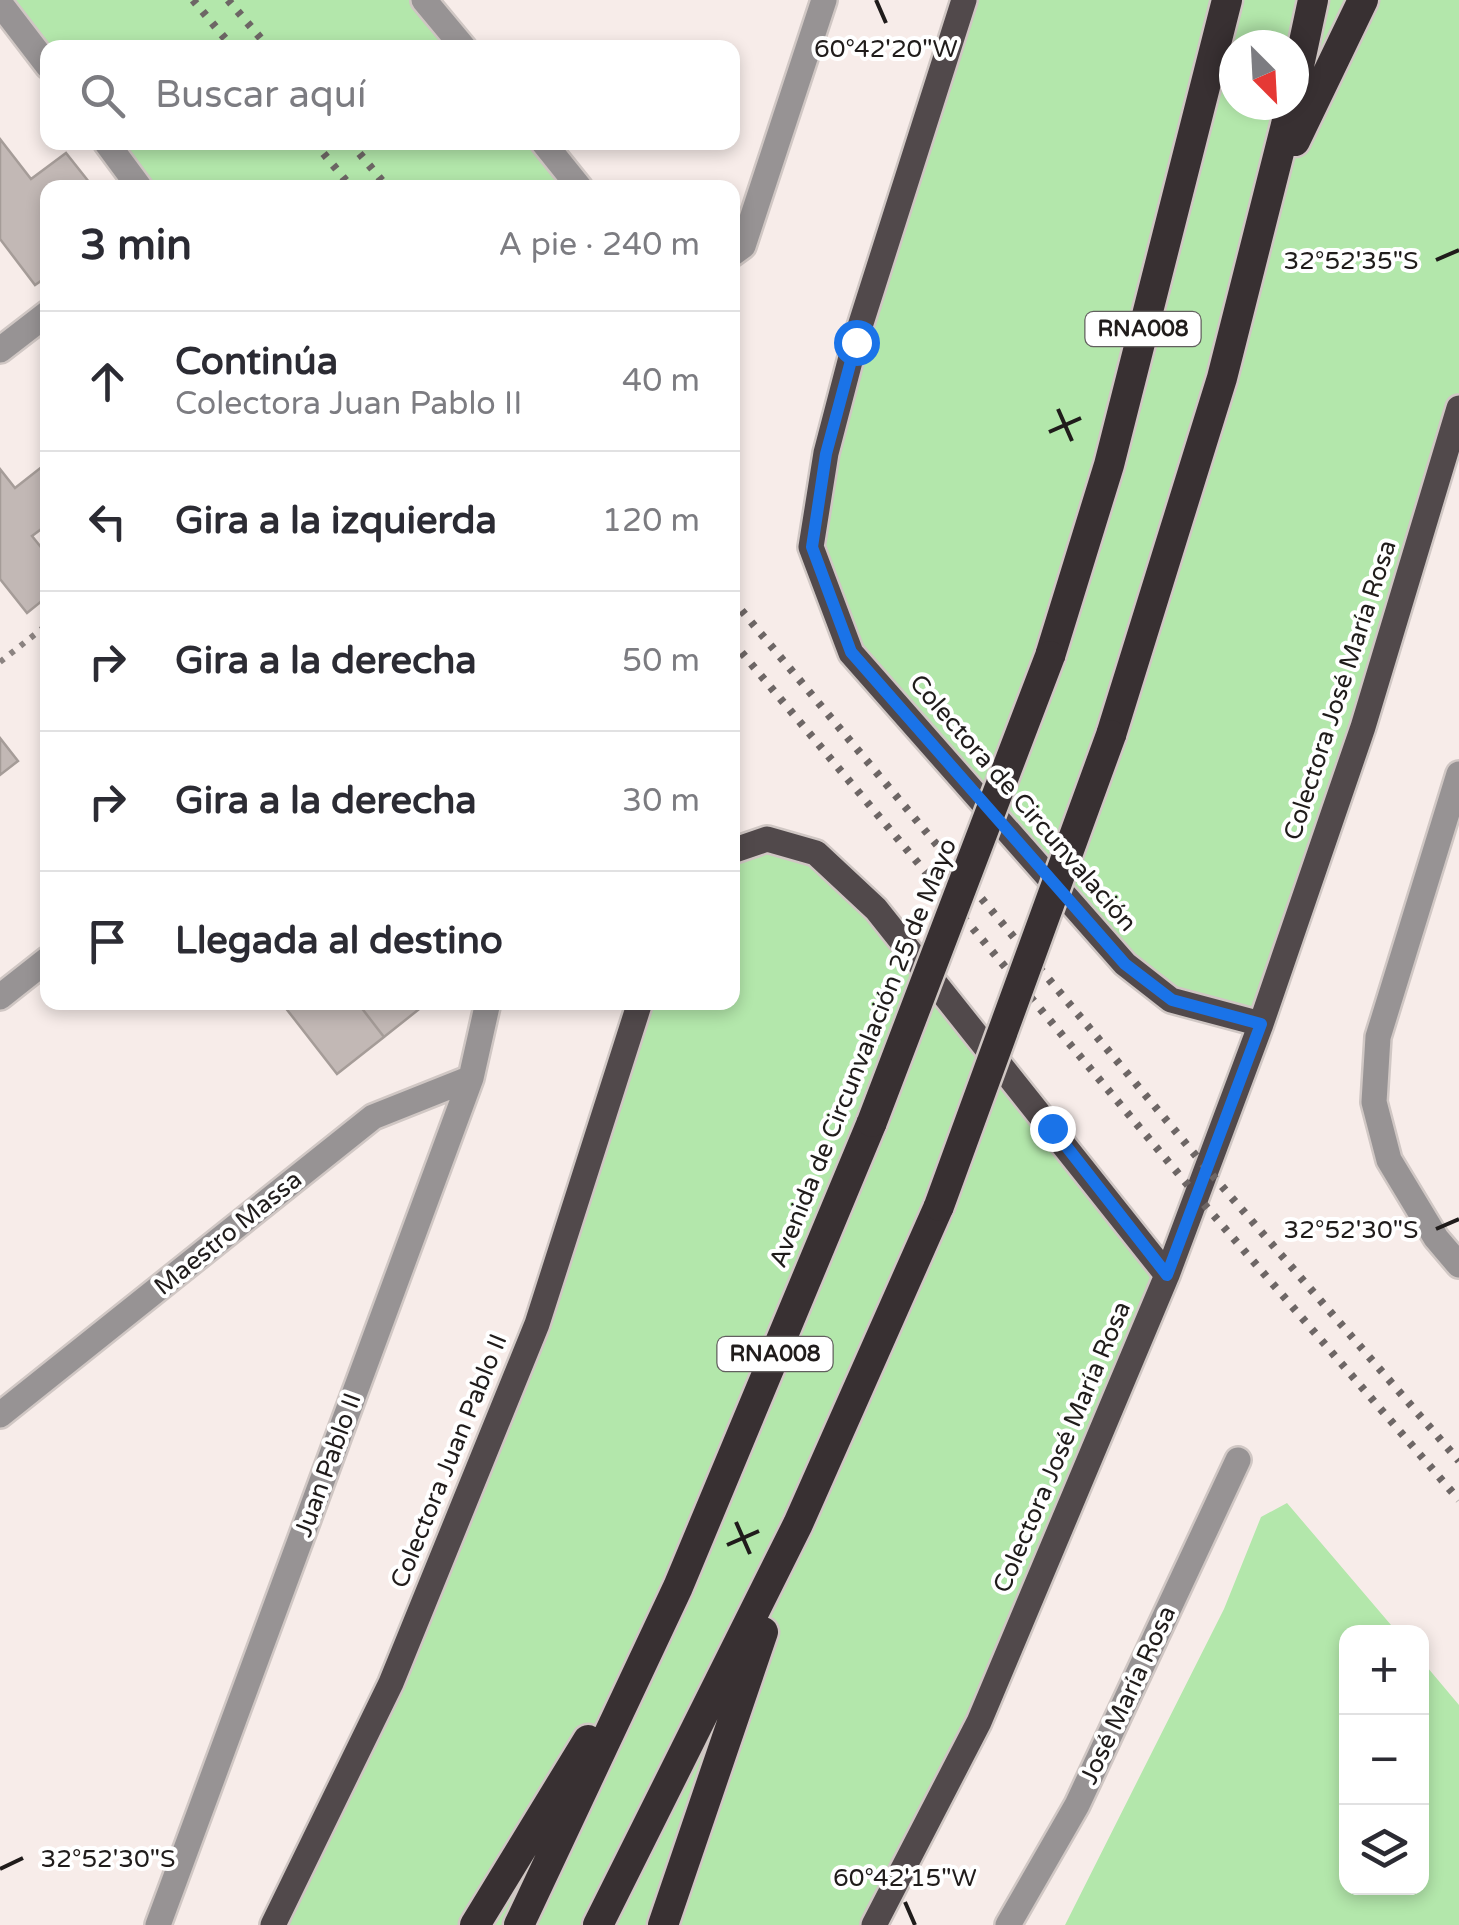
<!DOCTYPE html>
<html lang="es">
<head>
<meta charset="utf-8">
<style>
  :root { --surface:#fff; --page:#f7f7f7; --text:#2b2b33; --muted:#7c7c81; --line:#e1e1e2 }
  body { margin:0; font-family:"Varela Round",sans-serif; background:var(--page); color:var(--text) }
  .controls { position:absolute; right:30px; bottom:30px; display:grid; overflow:hidden; border-radius:20px; box-shadow:0 5px 15px #0003 }
  .controls button { width:90px; height:90px; display:grid; place-items:center; padding:0; border:0; border-bottom:2px solid var(--line); background:var(--surface); color:var(--text); font:50px sans-serif }
  .compass { position:absolute; left:1219px; top:30px; width:90px; height:90px; border-radius:50%; background:var(--surface); box-shadow:0 5px 15px #0003; rotate:156deg }
  .stop { position:absolute; width:30px; height:30px; margin:-22px; border:8px solid #1a73e8; border-radius:50%; background:#fff }
  .stop.end { background:#1a73e8; border-color:#fff; box-shadow:0 2px 10px #0008 }
  .list { margin:0; padding:0; list-style:none }
  h2 { display:flex; justify-content:space-between; align-items:center; height:130px; margin:0; padding:0 40px; font-size:42px }
  h2 small { font-size:32px; font-weight:400; color:var(--muted) }
  .list li { display:grid; grid-template-columns:65px 1fr auto; gap:30px; align-items:center; box-sizing:border-box; height:140px; padding:0 40px; border-top:2px solid var(--line) }
  .list b { display:block; font-size:38px; white-space:nowrap }
  .list p { margin:0; font-size:32px; white-space:nowrap; color:var(--muted) }
  .list em { font-size:32px; font-style:normal; color:var(--muted) }
  .icon { flex:none; width:55px; height:55px; fill:none; stroke:currentColor; stroke-width:2; stroke-linecap:round; stroke-linejoin:round }
  .map { position:relative; flex:none; width:1459px; height:1925px; overflow:hidden }
  .search { position:absolute; background:var(--surface); box-shadow:0 5px 15px #0003; left:40px; top:40px; width:700px; height:110px; display:flex; align-items:center; gap:25px; box-sizing:border-box; padding:0 35px; border-radius:20px; color:var(--muted); font-size:38px }
  .panel { position:absolute; background:var(--surface); box-shadow:0 5px 15px #0003; left:40px; top:180px; width:700px; height:830px; border-radius:20px }
  .map>svg:first-child { display:block }
  .grass { fill:#b3e7ab; fill-rule:evenodd }
  .building { fill:#c2b8b5; stroke:#a59c98; stroke-width:2.5 }
  .lines { fill:none; stroke-linecap:round; stroke-linejoin:round }
  .minor-casing { stroke:#d0c7c4; stroke-width:30 }
  .major-casing { stroke:#d0c7c4; stroke-width:30 }
  .highway-casing { stroke:#d0c7c4; stroke-width:35 }
  .path { stroke:#8b8381; stroke-width:6; stroke-dasharray:5 8; stroke-linecap:butt }
  .minor { stroke:#979394; stroke-width:25 }
  .major { stroke:#51494b; stroke-width:25 }
  .highway { stroke:#383032; stroke-width:30 }
  .rail { stroke:#6d6665; stroke-width:8; stroke-dasharray:5 10; stroke-linecap:butt }
  .highway-bridge-casing { stroke:#d0c7c4; stroke-width:35; stroke-linecap:butt }
  .highway-bridge { stroke:#383032; stroke-width:30 }
  .route { stroke:#1a73e8; stroke-width:12 }
  .ticks { fill:none; stroke:#201c1b; stroke-width:4 }
  .labels { text-anchor:middle; dominant-baseline:central; stroke-width:8; stroke-linejoin:round; paint-order:stroke }
  .shield { fill:#fff; stroke:#63605f; stroke-width:2.5 }
  .shield-label { font-size:22px; font-weight:bold; fill:#201c1b }
  .street-label { font-size:25px; fill:#201c1b; stroke:#fff }
  .ticks-label { font-size:25px; text-anchor:middle; fill:#201c1b; stroke:#fff; stroke-width:8; stroke-linejoin:round; paint-order:stroke }
</style>
</head>
<body>
<div class="map">
<svg width="1459" height="1925" viewBox="0 0 1459 1925">
  <rect width="100%" height="100%" fill="#f7ece9"/>
  <!-- grass -->
  <path class="grass" d="M 10,0 L 424,0 L 464,47 L 48,48 Z
    M 964,0 L 1459,0 L 1459,408 L 1261,1024 L 1171,1000 L 851,653 L 811,547 L 826,453 ZM 1234,45 L 1294,45 L 1294,105 L 1234,105 Z
    M 106,143 L 543,143 L 580,187 L 140,187 Z
    M 733,851 L 816,853 L 1167,1275 L 874,1925 L 273,1925 L 537,1324 L 640,1003 L 732,1002 Z
    M 1287,1503 L 1397,1632 L 1346,1632 L 1346,1888 L 1422,1888 L 1422,1661 L 1459,1705 L 1459,1925 L 1065,1925 L 1224,1609 L 1261,1517 Z"/>
  <!-- building -->
  <path class="building" d="M 0,139 L 31,179 L 66,153 L 93,187 L 48,188 L 48,276 L 35,285 L 0,239 Z
    M 48,462 L 48,524 L 32,536 L 48,556 L 48,596 L 27,613 L 0,579 L 0,469 L 15,488 Z
    M 0,738 L 18,761 L 0,775 Z
    M 281,1002 L 357,1002 L 384,1037 L 337,1074 Z
    M 357,1002 L 428,1002 L 384,1037 Z"/>
  <g class="lines">
    <!-- minor casing -->
    <g class="minor-casing">
      <path id="minor" d="M 424,0 L 464,48
        M 2,6 L 48,66
        M 106,142 L 140,188
        M 543,142 L 580,188
        M 732,254 L 743,246 L 824,0
        M 0,350 L 48,313
        M 1459,774 L 1378,1037 L 1374,1102 L 1389,1160 L 1436,1238 L 1459,1265
        M 0,997 L 48,959
        M 0,1415 L 373,1117 L 471,1078
        M 158,1925 L 471,1078 L 488,1002
        M 1008,1925 L 1077,1805 L 1238,1460"/>
    </g>
    <!-- major casing -->
    <g class="major-casing">
      <path id="major" d="M 964,0 L 855,342 L 826,453 L 811,547 L 851,653 L 1125,964 L 1171,1000 L 1261,1024
        M 732,851 L 767,839 L 816,853 L 876,909 L 1167,1275
        M 273,1925 L 391,1683 L 537,1324 L 640,1002
        M 874,1925 L 979,1722 L 1167,1275 L 1261,1024 L 1363,727 L 1459,408"/>
    </g>
    <!-- highway casing -->
    <g class="highway-casing">
      <path id="highway" d="M 1294,89 L 1313,0
        M 1295,141 L 1363,0
        M 1050,656 L 1109,465 L 1227,0
        M 1111,735 L 1222,378 L 1291,105
        M 475,1925 L 588,1740
        M 519,1925 L 678,1587 L 872,1122
        M 598,1925 L 798,1524 L 939,1206
        M 663,1925 L 763,1632"/>
    </g>
    <!-- path -->
    <path class="path" d="M 0,662 L 48,624"/>
    <!-- minor -->
    <use href="#minor" class="minor"/>
    <!-- major -->
    <use href="#major" class="major"/>
    <!-- highway -->
    <use href="#highway" class="highway"/>
    <!-- rail -->
    <path class="rail" d="M 193,0 L 233,48
      M 228,0 L 269,48
      M 314,142 L 352,188
      M 350,142 L 388,188
      M 732,599 L 1207,1169 L 1459,1461
      M 732,641 L 1197,1196 L 1459,1500"/>
    <!-- highway-bridge casing -->
    <g class="highway-bridge-casing">
      <path id="highway-bridge" d="M 872,1122 L 1050,656
        M 939,1206 L 1111,735"/>
    </g>
    <!-- highway-bridge -->
    <use href="#highway-bridge" class="highway-bridge"/>
  </g>
  <g class="lines">
    <!-- route -->
    <path class="route" d="M 856,342 L 826,454 L 812,547 L 851,652 L 1125,964 L 1172,1000 L 1261,1024 L 1167,1275 L 1052,1128"/>
  </g>
  <!-- ticks -->
  <path class="ticks" d="M 876,0 L 886,23M 1436,260 L 1459,250M 1058,409 L 1072,441M 1049,432 L 1081,418M 1436,1229 L 1459,1219M 736,1522 L 750,1554M 727,1545 L 759,1531M 0,1869 L 23,1858M 905,1902 L 915,1925"/>
  <g class="labels">
    <!-- shield labels -->
    <g class="shield">
      <rect x="1085.5" y="312" width="115" height="34" rx="8"/>
      <rect x="717.5" y="1337" width="115" height="34" rx="8"/>
    </g>
    <g class="shield-label">
      <text x="1143" y="329">RNA008</text>
      <text x="775" y="1354">RNA008</text>
    </g>
    <!-- street labels -->
    <g class="street-label">
      <text transform="translate(1340 690) rotate(-72)">Colectora José María Rosa</text>
      <text transform="translate(1023 803) rotate(49)">Colectora de Circunvalación</text>
      <text transform="translate(863 1053) rotate(-68)">Avenida de Circunvalación 25 de Mayo</text>
      <text transform="translate(228 1233) rotate(-39)">Maestro Massa</text>
      <text transform="translate(1062 1447) rotate(-67)">Colectora José María Rosa</text>
      <text transform="translate(449 1461) rotate(-68)">Colectora Juan Pablo II</text>
      <text transform="translate(328 1465) rotate(-70)">Juan Pablo II</text>
      <text transform="translate(1128 1695) rotate(-65)">José María Rosa</text>
    </g>
  </g>
  <g class="ticks-label">
    <text x="886" y="57">60°42'20"W</text>
    <text x="1351" y="269">32°52'35"S</text>
    <text x="1351" y="1238">32°52'30"S</text>
    <text x="108" y="1867">32°52'30"S</text>
    <text x="905" y="1886">60°42'15"W</text>
  </g>
</svg>
<div class="controls">
<button>+</button>
<button>−</button>
<button><svg class="icon" aria-label="layers" viewBox="0 0 24 24"><path d="M12 4l9 5-9 5-9-5zM3 14l9 5 9-5"/></svg></button>
</div>
<svg class="compass" viewBox="-18 -18 36 36"><path d="M0-13l5 13h-10z" fill="#e53935"/><path d="M0 13l5-13h-10z" fill="#7c7c81"/></svg>
<div class="stop" style="left:856px;top:342px"></div>
<div class="stop end" style="left:1052px;top:1128px"></div>
<div class="search"><svg class="icon" aria-label="search" viewBox="0 0 24 24"><circle cx="10" cy="10" r="6"/><path d="M15 15l6 6"/></svg>Buscar aquí</div>
<section class="panel">
<h2>3 min<small>A pie · 240 m</small></h2>
<ul class="list">
<li><svg class="icon" aria-label="ahead" viewBox="0 0 24 24"><path d="M12 20V5M6 11l6-6 6 6"/></svg><div><b>Continúa</b><p>Colectora Juan Pablo II</p></div><em>40 m</em></li>
<li><svg class="icon" aria-label="left" viewBox="0 0 24 24"><path d="M17 20v-9H6M10 6l-5 5 5 5"/></svg><div><b>Gira a la izquierda</b></div><em>120 m</em></li>
<li><svg class="icon" aria-label="right" viewBox="0 0 24 24"><path d="M7 20v-9h11M14 6l5 5-5 5"/></svg><div><b>Gira a la derecha</b></div><em>50 m</em></li>
<li><svg class="icon" aria-label="right" viewBox="0 0 24 24"><path d="M7 20v-9h11M14 6l5 5-5 5"/></svg><div><b>Gira a la derecha</b></div><em>30 m</em></li>
<li><svg class="icon" aria-label="arrive" viewBox="0 0 24 24"><path d="M6 21V4h12l-3 4 3 4H6"/></svg><div><b>Llegada al destino</b></div></li>
</ul>
</section>
</div>
</body>
</html>
